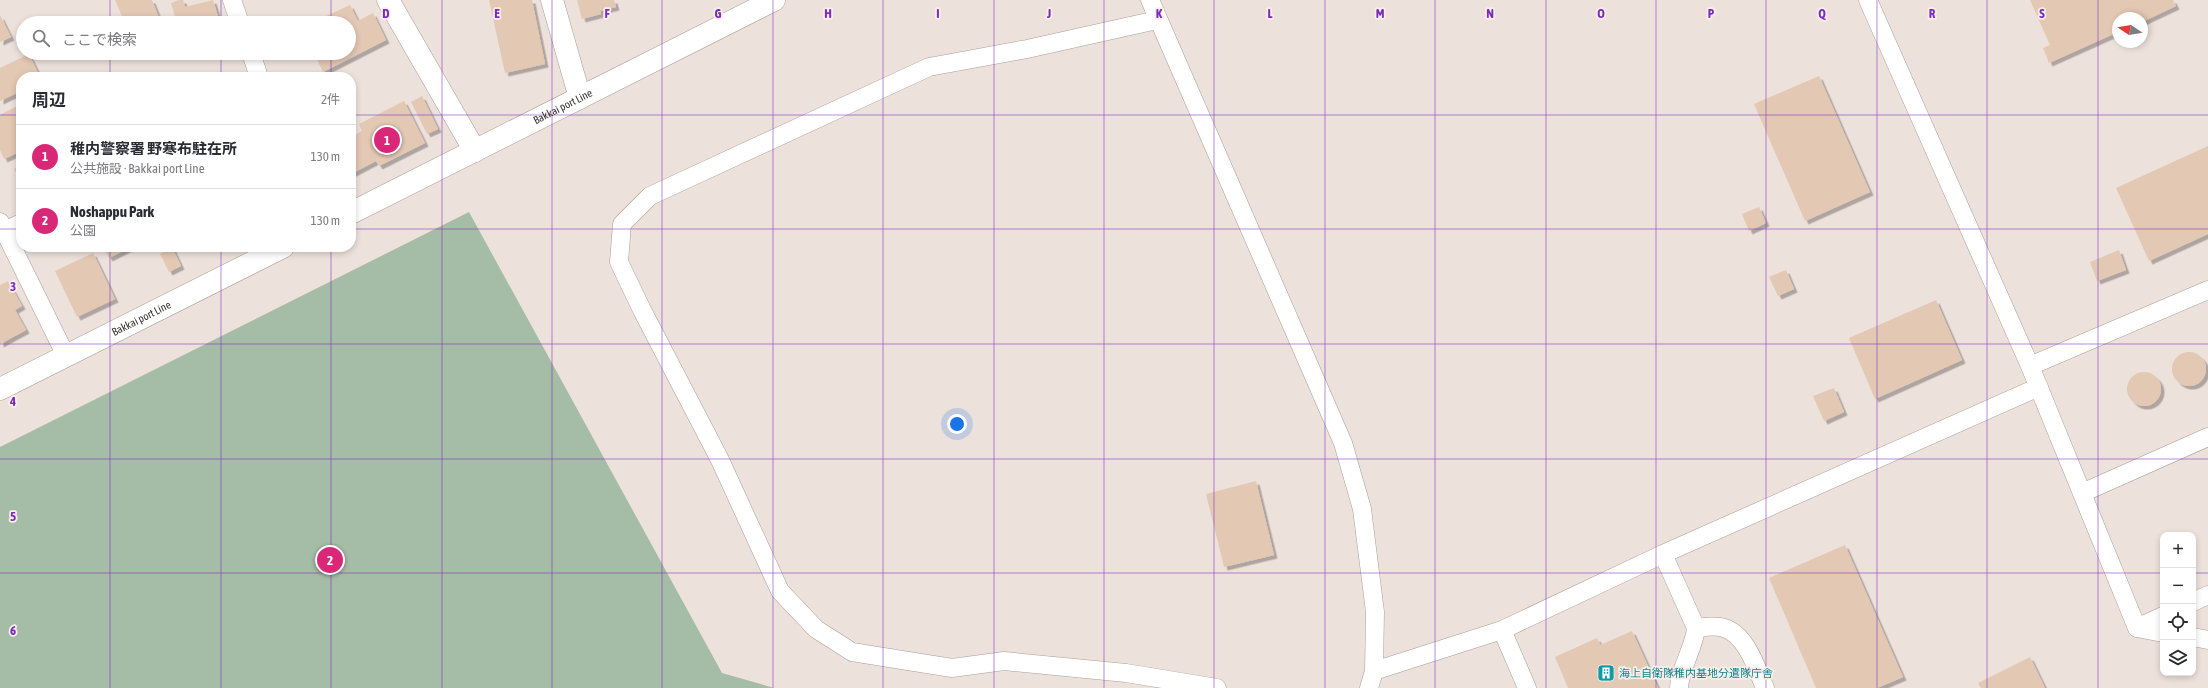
<!DOCTYPE html>
<html lang="ja">
<head>
<meta charset="utf-8">
<style>
  :root { --surface:#fff; --page:#f2f2f3; --text:#2b2b33; --muted:#7c7c81; --line:#e1e1e2; --accent:#db2777 }
  body { margin:0; font-family:"Asap Condensed","Noto Sans JP",sans-serif; background:var(--page); color:var(--text) }
  .controls { position:absolute; right:12px; bottom:12px; display:grid; overflow:hidden; border-radius:8px; box-shadow:0 2px 6px #0003 }
  .controls button { width:36px; height:36px; display:grid; place-items:center; padding:0; border:0; border-bottom:1px solid var(--line); background:var(--surface); color:var(--text); font:20px sans-serif }
  .compass { position:absolute; left:2112px; top:12px; width:36px; height:36px; border-radius:50%; background:var(--surface); box-shadow:0 2px 6px #0003; rotate:282deg }
  .you { position:absolute; left:957px; top:424px; width:14px; height:14px; margin:-10px; border:3px solid #fff; border-radius:50%; background:#1a73e8; box-shadow:0 0 0 6px #1a73e833 }
  .badge { display:grid; place-items:center; width:26px; height:26px; border-radius:50%; background:var(--accent); color:#fff; font-size:13px; font-weight:700 }
  .pin { position:absolute; translate:-50% -50%; border:2px solid #fff; box-shadow:0 1px 4px #0006 }
  .list { margin:0; padding:0; list-style:none }
  h2 { display:flex; justify-content:space-between; align-items:center; height:52px; margin:0; padding:0 16px; font-size:17px }
  h2 small { font-size:13px; font-weight:400; color:var(--muted) }
  .list li { display:grid; grid-template-columns:26px 1fr auto; gap:12px; align-items:center; box-sizing:border-box; height:64px; padding:0 16px; border-top:1px solid var(--line) }
  .list b { display:block; font-size:15px; white-space:nowrap }
  .list p { margin:0; font-size:13px; white-space:nowrap; color:var(--muted) }
  .list em { font-size:13px; font-style:normal; color:var(--muted) }
  .icon { flex:none; width:22px; height:22px; fill:none; stroke:currentColor; stroke-width:2; stroke-linecap:round; stroke-linejoin:round }
  .map { position:relative; flex:none; width:2208px; height:688px; overflow:hidden }
  .search { position:absolute; background:var(--surface); box-shadow:0 2px 6px #0003; left:16px; top:16px; width:340px; height:44px; display:flex; align-items:center; gap:10px; box-sizing:border-box; padding:0 14px; border-radius:22px; color:var(--muted); font-size:15px }
  .panel { position:absolute; background:var(--surface); box-shadow:0 2px 6px #0003; left:16px; top:72px; width:340px; height:180px; border-radius:16px }
  .map>svg:first-child { display:block }
  .green { fill:#a5bca6 }
  .building { fill:#e3c8b4; filter:url(#shadow) }
  .lines { fill:none; stroke-linecap:round; stroke-linejoin:round }
  .lane-casing { stroke:#a99e98; stroke-width:19 }
  .street-casing { stroke:#a99e98; stroke-width:23 }
  .secondary-casing { stroke:#a99e98; stroke-width:23 }
  .lane { stroke:#fff; stroke-width:18 }
  .street { stroke:#fff; stroke-width:22 }
  .secondary { stroke:#fff; stroke-width:22 }
  .grid { fill:none; stroke:#7b2cbf; stroke-width:1; stroke-opacity:0.55 }
  .labels { text-anchor:middle; dominant-baseline:central; stroke-width:3.5; stroke-linejoin:round; paint-order:stroke }
  .street-label { font-size:11px; fill:#393432; stroke:#faeee8 }
  .culture-label { font-size:11px; fill:#0d838f; stroke:#faeee8; text-anchor:start }
  .grid-label { font-size:13px; text-anchor:middle; font-weight:bold; fill:#7b2cbf; stroke:#faeee8; stroke-width:3.5; stroke-linejoin:round; paint-order:stroke }
</style>
</head>
<body>
<div class="map">
<svg width="2208" height="688" viewBox="0 0 2208 688">
  <defs>
    <filter id="shadow"><feDropShadow dx="3.5" dy="3.5" stdDeviation="0" flood-color="#0004"/></filter>
  </defs>
  <rect width="100%" height="100%" fill="#ede1db"/>
  <!-- green -->
  <path class="green" d="M 469,212 L 722,673 L 774,688 L 0,688 L 0,447 Z"/>
  <!-- building -->
  <path class="building" d="M 115,0 L 152,0 L 161,23 L 125,23 Z
    M 179,0 L 183,0 L 185,7 L 213,0 L 220,23 L 177,23 L 171,3 Z
    M 489,0 L 532,0 L 545,64 L 505,73 Z
    M 577,0 L 614,0 L 616,7 L 600,11 L 601,14 L 582,19 Z
    M 2030,0 L 2173,0 L 2176,6 L 2142,22 L 2142,18 L 2118,18 L 2118,32 L 2049,63 L 2043,48 L 2050,45 Z
    M 350,5 L 358,21 L 373,13 L 386,40 L 323,72 L 314,53 L 349,53 L 349,23 L 322,23 L 320,19 Z
    M 0,15 L 11,37 L 0,42 Z
    M 29,54 L 40,77 L 21,77 L 21,91 L 0,101 L 0,68 Z
    M 1819,76 L 1870,192 L 1805,221 L 1754,104 Z
    M 422,96 L 438,129 L 427,134 L 411,102 Z
    M 404,101 L 425,143 L 379,166 L 376,161 L 351,174 L 351,137 L 362,131 L 359,124 Z
    M 21,104 L 21,151 L 4,159 L 0,150 L 0,115 Z
    M 2208,146 L 2208,234 L 2149,261 L 2116,188 Z
    M 21,165 L 21,182 L 14,169 Z
    M 1759,207 L 1766,223 L 1749,231 L 1742,214 Z
    M 103,247 L 131,247 L 109,258 Z
    M 172,247 L 181,266 L 169,272 L 160,254 Z
    M 2119,250 L 2126,270 L 2097,281 L 2090,262 Z
    M 93,253 L 115,299 L 77,317 L 55,271 Z
    M 1786,270 L 1794,289 L 1778,296 L 1769,277 Z
    M 8,281 L 22,306 L 15,310 L 26,330 L 0,344 L 0,285 Z
    M 1936,300 L 1962,360 L 1875,399 L 1849,338 Z
    M2172 369a17 17 0 1 1 34 0a17 17 0 1 1-34 0Z
    M2127 389a17 17 0 1 1 34 0a17 17 0 1 1-34 0Z
    M 1834,388 L 1844,412 L 1824,421 L 1813,396 Z
    M 1256,481 L 1274,555 L 1224,567 L 1206,494 Z
    M 1845,545 L 1903,677 L 1877,688 L 1816,688 L 1769,578 Z
    M 1632,631 L 1658,688 L 1568,688 L 1555,657 L 1597,638 L 1600,645 Z
    M 2030,657 L 2045,688 L 1981,688 L 1978,683 Z"/>
  <g class="lines">
    <!-- lane casing -->
    <g class="lane-casing">
      <path id="lane" d="M 232,0 L 240,23
        M 1150,0 L 1343,443 L 1362,509 L 1375,612 L 1374,671 L 1369,688
        M 1868,0 L 2030,366 L 2137,628
        M 1157,20 L 1027,49 L 929,67 L 650,196 L 622,224 L 619,262 L 642,310 L 720,460 L 780,591 L 816,629 L 852,652 L 952,668 L 1004,661 L 1126,673 L 1217,688
        M 251,53 L 259,77
        M 0,222 L 66,356
        M 5,231 L 21,223
        M 2030,366 L 2208,290
        M 2082,493 L 2208,437
        M 1663,554 L 1696,628 C 1694,649 1680,667 1679,688
        M 2193,602 L 2208,595
        M 1696,628 C 1705,627 1715,625 1724,628 C 1746,634 1757,669 1765,688
        M 2137,628 L 2163,616
        M 2137,628 L 2163,633
        M 1502,630 L 1527,688
        M 2193,637 L 2208,640
        M 1374,671 L 1502,630 L 1663,554 L 2039,387"/>
    </g>
    <!-- street casing -->
    <g class="street-casing">
      <path id="street" d="M 388,0 L 475,151
        M 552,0 L 580,98"/>
    </g>
    <!-- secondary casing -->
    <g class="secondary-casing">
      <g id="secondary">
        <path id="s1" d="M 351,213 L 774,0"/>
        <path id="s2" d="M 0,389 L 283,247"/>
      </g>
    </g>
    <!-- lane -->
    <use href="#lane" class="lane"/>
    <!-- street -->
    <use href="#street" class="street"/>
    <!-- secondary -->
    <use href="#secondary" class="secondary"/>
  </g>
  <!-- grid -->
  <path class="grid" d="M 110,0 L 110,23M 221,0 L 221,23M 331,0 L 331,23M 442,0 L 442,688M 552,0 L 552,688M 662,0 L 662,688M 773,0 L 773,688M 883,0 L 883,688M 994,0 L 994,688M 1104,0 L 1104,688M 1214,0 L 1214,688M 1325,0 L 1325,688M 1435,0 L 1435,688M 1546,0 L 1546,688M 1656,0 L 1656,688M 1766,0 L 1766,688M 1877,0 L 1877,688M 1987,0 L 1987,688M 2098,0 L 2098,688M 110,53 L 110,77M 221,53 L 221,77M 331,53 L 331,77M 0,115 L 21,115M 351,115 L 2208,115M 0,229 L 21,229M 351,229 L 2208,229M 110,247 L 110,688M 221,247 L 221,688M 331,247 L 331,688M 0,344 L 2208,344M 0,459 L 2208,459M 0,573 L 2163,573M 2193,573 L 2208,573"/>
  <!-- icons -->
  <defs>
    <g id="building-square" transform="scale(0.9)"><rect x="-9" y="-9" width="18" height="18" rx="4" fill="#0f9aa8" stroke="#faeee8"/><path d="M-4-6H4V6H1V3H-1V6H-4ZM-2.5-4.3h1.7v1.8h-1.7ZM.8-4.3h1.7v1.8H.8ZM-2.5-1h1.7V.8h-1.7ZM.8-1h1.7V.8H.8Z" fill="#fff"/></g>
  </defs>
  <g fill-rule="evenodd">
    <use href="#building-square" x="1606" y="673"/>
  </g>
  <g class="labels">
    <!-- street labels -->
    <g class="street-label">
      <text stroke="none"><textPath href="#s1" startOffset="237">Bakkai port Line</textPath></text>
      <text stroke="none"><textPath href="#s2" startOffset="158">Bakkai port Line</textPath></text>
    </g>
    <!-- culture labels -->
    <g class="culture-label">
      <text x="1619" y="673">海上自衛隊稚内基地分遣隊庁舎</text>
    </g>
  </g>
  <g class="grid-label">
    <text x="386" y="18">D</text>
    <text x="497" y="18">E</text>
    <text x="607" y="18">F</text>
    <text x="718" y="18">G</text>
    <text x="828" y="18">H</text>
    <text x="938" y="18">I</text>
    <text x="1049" y="18">J</text>
    <text x="1159" y="18">K</text>
    <text x="1270" y="18">L</text>
    <text x="1380" y="18">M</text>
    <text x="1490" y="18">N</text>
    <text x="1601" y="18">O</text>
    <text x="1711" y="18">P</text>
    <text x="1822" y="18">Q</text>
    <text x="1932" y="18">R</text>
    <text x="2042" y="18">S</text>
    <text x="13" y="291">3</text>
    <text x="13" y="406">4</text>
    <text x="13" y="521">5</text>
    <text x="13" y="635">6</text>
  </g>
</svg>
<div class="controls">
<button>+</button>
<button>−</button>
<button><svg class="icon" aria-label="locate" viewBox="0 0 24 24"><circle cx="12" cy="12" r="6"/><path d="M12 2v4M12 18v4M2 12h4M18 12h4"/></svg></button>
<button><svg class="icon" aria-label="layers" viewBox="0 0 24 24"><path d="M12 4l9 5-9 5-9-5zM3 14l9 5 9-5"/></svg></button>
</div>
<svg class="compass" viewBox="-18 -18 36 36"><path d="M0-13l5 13h-10z" fill="#e53935"/><path d="M0 13l5-13h-10z" fill="#7c7c81"/></svg>
<div class="you"></div>
<div class="pin badge" style="left:387px;top:140px">1</div>
<div class="pin badge" style="left:330px;top:560px">2</div>
<div class="search"><svg class="icon" aria-label="search" viewBox="0 0 24 24"><circle cx="10" cy="10" r="6"/><path d="M15 15l6 6"/></svg>ここで検索</div>
<section class="panel">
<h2>周辺<small>2件</small></h2>
<ul class="list">
<li><span class="badge">1</span><div><b>稚内警察署 野寒布駐在所</b><p>公共施設 · Bakkai port Line</p></div><em>130 m</em></li>
<li><span class="badge">2</span><div><b>Noshappu Park</b><p>公園</p></div><em>130 m</em></li>
</ul>
</section>
</div>
</body>
</html>
